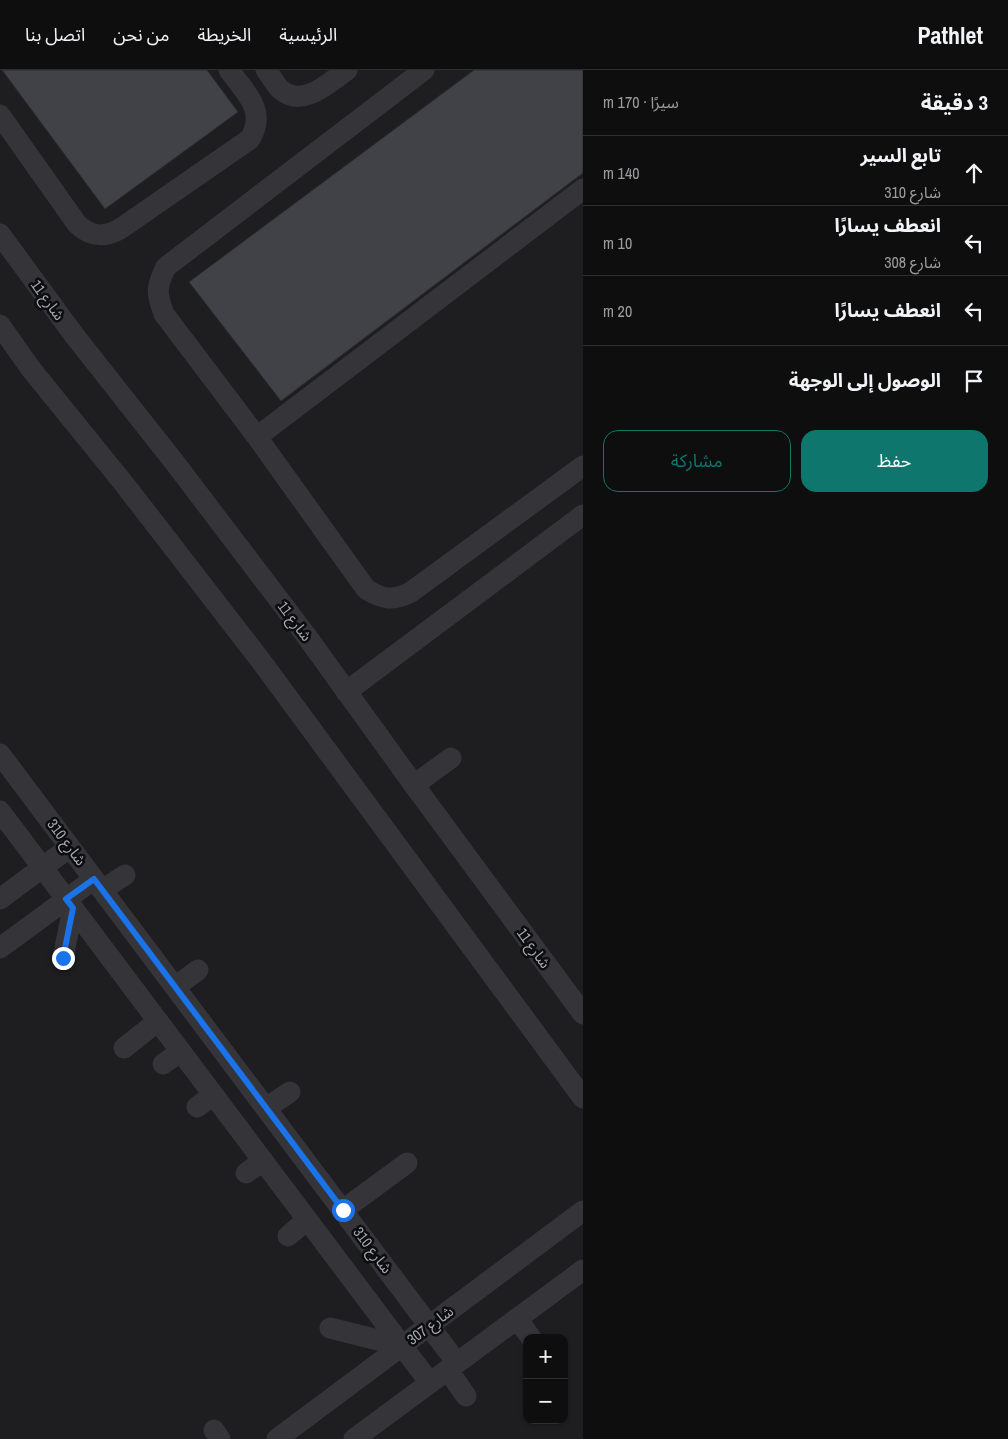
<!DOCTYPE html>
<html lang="ar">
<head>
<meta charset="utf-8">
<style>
  :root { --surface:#0e0e0f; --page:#171718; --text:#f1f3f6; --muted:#9b9c9e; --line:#2e2e2f; --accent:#0f766e }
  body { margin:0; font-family:"Archivo Narrow","Noto Sans Arabic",sans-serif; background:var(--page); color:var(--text); direction:rtl }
  .controls { position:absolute; right:15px; bottom:15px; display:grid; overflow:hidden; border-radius:10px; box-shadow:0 1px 4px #0004 }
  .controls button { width:45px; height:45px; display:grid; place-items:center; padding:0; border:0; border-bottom:1px solid var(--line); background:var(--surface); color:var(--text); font:25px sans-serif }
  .stop { position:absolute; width:15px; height:15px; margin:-11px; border:4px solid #1a73e8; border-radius:50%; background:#fff }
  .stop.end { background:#1a73e8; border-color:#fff; box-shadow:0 1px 5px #0008 }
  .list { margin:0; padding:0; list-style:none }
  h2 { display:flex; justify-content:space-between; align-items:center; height:65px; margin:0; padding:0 20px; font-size:21px }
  h2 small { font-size:16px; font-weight:400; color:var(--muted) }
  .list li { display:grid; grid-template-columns:32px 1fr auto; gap:15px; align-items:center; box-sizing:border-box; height:70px; padding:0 20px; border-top:1px solid var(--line) }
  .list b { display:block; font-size:19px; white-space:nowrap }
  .list p { margin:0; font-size:16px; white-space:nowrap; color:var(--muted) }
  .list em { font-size:16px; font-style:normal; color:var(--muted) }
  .actions { display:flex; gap:10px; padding:15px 20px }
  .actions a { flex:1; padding:11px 0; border:1px solid var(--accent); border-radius:15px; text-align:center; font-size:18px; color:var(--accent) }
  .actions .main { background:var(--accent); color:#fff }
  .icon { flex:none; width:28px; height:28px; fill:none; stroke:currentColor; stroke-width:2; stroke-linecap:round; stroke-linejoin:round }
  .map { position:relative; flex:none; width:583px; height:1369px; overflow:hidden; direction:ltr }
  header { display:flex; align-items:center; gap:30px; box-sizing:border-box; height:70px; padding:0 25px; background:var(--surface); border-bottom:1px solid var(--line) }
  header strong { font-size:24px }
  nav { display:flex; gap:28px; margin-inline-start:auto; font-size:18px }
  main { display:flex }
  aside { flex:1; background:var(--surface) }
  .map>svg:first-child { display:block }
  .built { fill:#1e1e21; fill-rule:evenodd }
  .building { fill:#414247; stroke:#2c2c30 }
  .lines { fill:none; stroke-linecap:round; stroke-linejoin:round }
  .minor { stroke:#343439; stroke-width:21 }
  .route { stroke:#1a73e8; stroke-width:6 }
  .labels { text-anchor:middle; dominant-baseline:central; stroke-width:5; stroke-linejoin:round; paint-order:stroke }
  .street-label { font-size:15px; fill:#a4a9b4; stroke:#0d0d0f }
</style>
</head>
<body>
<header>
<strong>Pathlet</strong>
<nav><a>الرئيسية</a><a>الخريطة</a><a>من نحن</a><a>اتصل بنا</a></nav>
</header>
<main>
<aside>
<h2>3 دقيقة<small>سيرًا · 170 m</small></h2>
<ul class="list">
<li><svg class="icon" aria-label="ahead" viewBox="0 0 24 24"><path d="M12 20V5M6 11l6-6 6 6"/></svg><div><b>تابع السير</b><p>شارع 310</p></div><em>140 m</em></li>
<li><svg class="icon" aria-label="left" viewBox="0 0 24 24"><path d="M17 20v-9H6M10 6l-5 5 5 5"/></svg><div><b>انعطف يسارًا</b><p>شارع 308</p></div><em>10 m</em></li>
<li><svg class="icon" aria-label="left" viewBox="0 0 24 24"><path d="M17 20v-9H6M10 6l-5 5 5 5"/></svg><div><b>انعطف يسارًا</b></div><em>20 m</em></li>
<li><svg class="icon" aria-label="arrive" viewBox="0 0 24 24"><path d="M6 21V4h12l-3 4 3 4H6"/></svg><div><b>الوصول إلى الوجهة</b></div></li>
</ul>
<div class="actions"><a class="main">حفظ</a><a>مشاركة</a></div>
</aside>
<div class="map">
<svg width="583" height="1369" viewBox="0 0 583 1369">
  <rect width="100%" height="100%" fill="#121214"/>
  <!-- built -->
  <path class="built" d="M 0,0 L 583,0 L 583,1369 L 0,1369 ZM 527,1268 L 564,1268 L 564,1350 L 527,1350 Z"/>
  <!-- building -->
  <path class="building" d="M 2,0 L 207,0 L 238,42 L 105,139 Z
    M 474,0 L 583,0 L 583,103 L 281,331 L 189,212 Z"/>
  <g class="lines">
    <!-- minor -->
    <path class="minor" d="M 266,0 C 271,6 275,14 280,19 C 302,39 329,13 347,0
      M 424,0 L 166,197 C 156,217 156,223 164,244 L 257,367 L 366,519 C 383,530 393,531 411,522 L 583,396
      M 0,45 L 77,154 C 91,167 104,168 120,159 L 250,69 C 267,41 246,23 229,0
      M 0,164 L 74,265 L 175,393 L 305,564 L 414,715 L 583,944
      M 0,255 L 31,299 L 125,415 L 261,591 L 583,1028
      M 257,367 L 583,119
      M 346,622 L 583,445
      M 0,684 L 457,1293
      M 414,715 L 451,688
      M 0,741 L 430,1313
      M 102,820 L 125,805
      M 0,829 L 70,777
      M 0,878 L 94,809
      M 63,888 L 73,838
      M 175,917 L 198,900
      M 124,978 L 158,951
      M 163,994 L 180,982
      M 197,1037 L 213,1025
      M 266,1038 L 290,1022
      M 246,1103 L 263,1091
      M 343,1140 L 407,1093
      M 288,1166 L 307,1150
      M 517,1248 L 531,1268
      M 330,1258 L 402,1276
      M 448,1300 L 466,1326
      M 214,1360 L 220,1369
      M 277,1369 L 583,1141
      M 354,1369 L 583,1200"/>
  </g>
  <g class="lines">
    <!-- route -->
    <path class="route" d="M 63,888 L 73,838 L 66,829 L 94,809 L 343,1140"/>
  </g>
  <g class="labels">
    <!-- street labels -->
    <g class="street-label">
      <text transform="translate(48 230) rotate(54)">شارع 11</text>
      <text transform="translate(295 551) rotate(53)">شارع 11</text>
      <text transform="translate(67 772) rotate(53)">شارع 310</text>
      <text transform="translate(534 878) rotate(54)">شارع 11</text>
      <text transform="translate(373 1180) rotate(53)">شارع 310</text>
      <text transform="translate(430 1255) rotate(-37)">شارع 307</text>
    </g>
  </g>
</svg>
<div class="controls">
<button>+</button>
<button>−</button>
</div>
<div class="stop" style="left:343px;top:1140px"></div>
<div class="stop end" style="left:63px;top:888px"></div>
</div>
</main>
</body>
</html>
